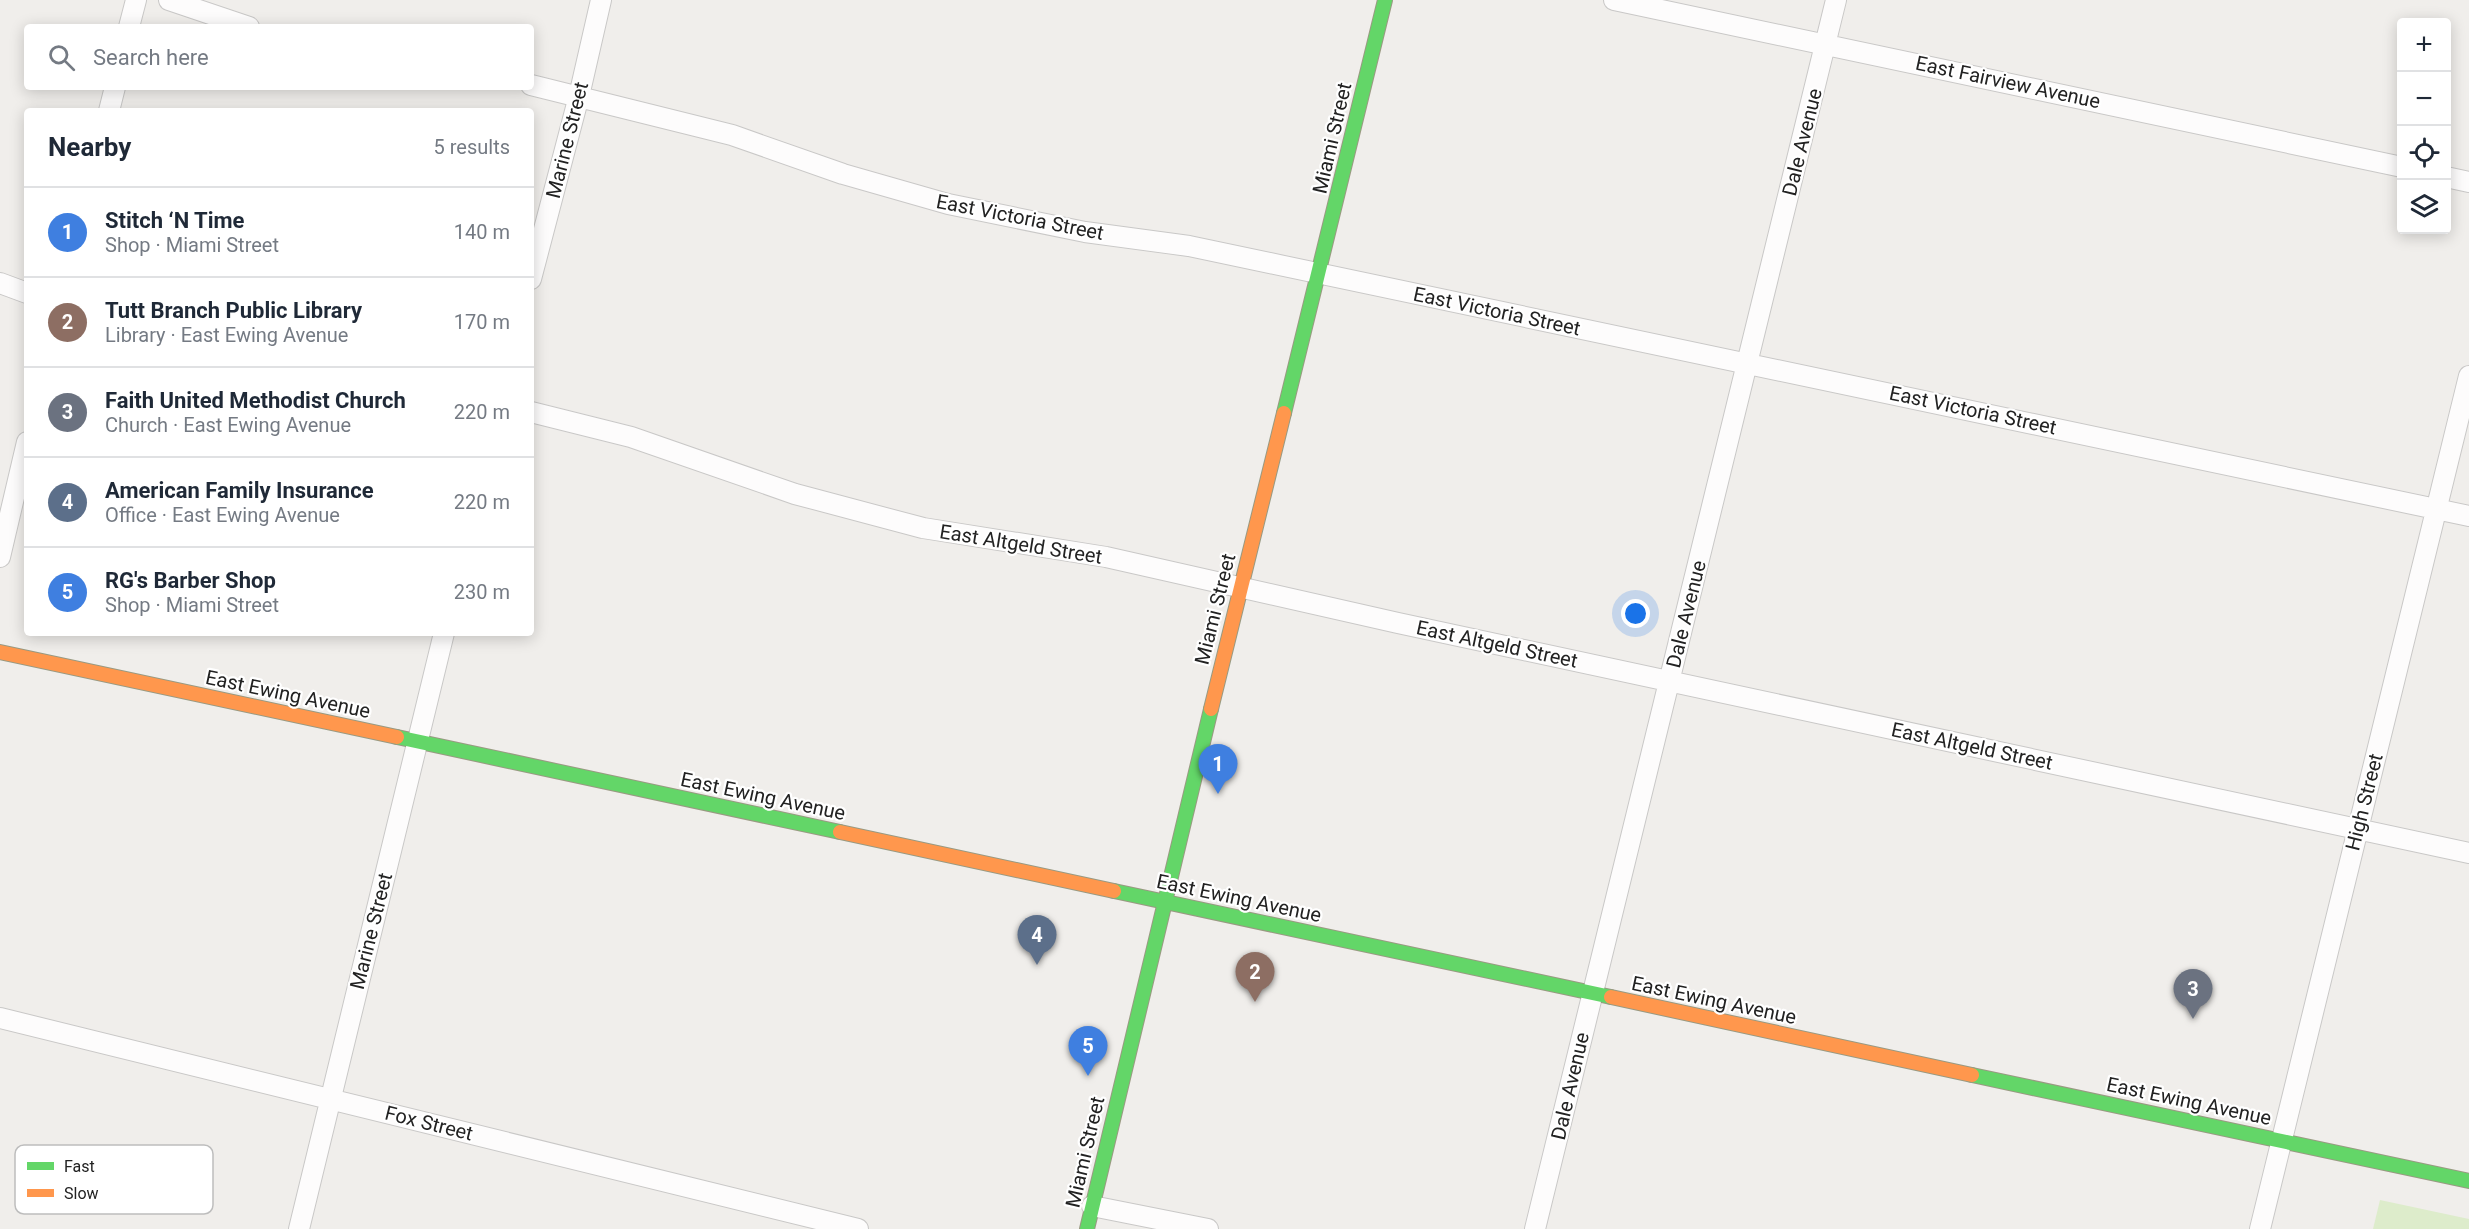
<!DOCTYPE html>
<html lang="en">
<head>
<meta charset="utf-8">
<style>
  :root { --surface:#fff; --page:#f2f2f3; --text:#1f2937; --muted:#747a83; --line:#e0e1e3; --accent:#6a6968 }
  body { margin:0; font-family:Roboto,sans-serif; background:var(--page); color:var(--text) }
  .controls { position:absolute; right:18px; top:18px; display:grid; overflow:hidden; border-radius:6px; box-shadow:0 3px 15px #0003 }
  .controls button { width:54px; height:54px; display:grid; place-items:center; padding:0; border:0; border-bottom:2px solid var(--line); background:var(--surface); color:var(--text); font:30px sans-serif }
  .you { position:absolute; left:1636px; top:614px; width:21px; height:21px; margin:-15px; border:4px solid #fff; border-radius:50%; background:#1a73e8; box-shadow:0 0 0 9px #1a73e833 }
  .badge { display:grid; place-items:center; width:39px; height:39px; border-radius:50%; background:var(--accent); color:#fff; font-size:20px; font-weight:700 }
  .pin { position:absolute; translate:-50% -50px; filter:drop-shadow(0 2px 3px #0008) }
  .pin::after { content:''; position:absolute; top:32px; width:21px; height:18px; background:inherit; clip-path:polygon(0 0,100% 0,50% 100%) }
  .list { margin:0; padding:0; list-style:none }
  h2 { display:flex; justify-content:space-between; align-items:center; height:78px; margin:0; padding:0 24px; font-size:26px }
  h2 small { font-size:20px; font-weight:400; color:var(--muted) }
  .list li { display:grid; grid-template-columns:39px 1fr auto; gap:18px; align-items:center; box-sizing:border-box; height:90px; padding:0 24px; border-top:2px solid var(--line) }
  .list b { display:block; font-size:22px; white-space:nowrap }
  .list p { margin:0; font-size:20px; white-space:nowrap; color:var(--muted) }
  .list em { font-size:20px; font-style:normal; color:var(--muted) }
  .icon { flex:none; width:33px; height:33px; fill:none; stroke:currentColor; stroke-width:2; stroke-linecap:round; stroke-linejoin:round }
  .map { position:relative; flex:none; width:2469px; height:1229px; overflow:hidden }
  .search { position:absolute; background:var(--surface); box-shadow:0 3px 15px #0003; left:24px; top:24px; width:510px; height:66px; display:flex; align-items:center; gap:15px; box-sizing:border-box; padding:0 21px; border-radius:6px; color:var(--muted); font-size:22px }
  .panel { position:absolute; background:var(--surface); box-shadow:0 3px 15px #0003; left:24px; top:108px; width:510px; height:528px; border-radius:6px }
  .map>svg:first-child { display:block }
  .grass { fill:#ddeccb }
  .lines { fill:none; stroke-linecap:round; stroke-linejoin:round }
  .street-casing { stroke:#c9c8c7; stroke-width:22 }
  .fast-casing { stroke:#999a82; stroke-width:16 }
  .slow-casing { stroke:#999a82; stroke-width:16 }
  .street { stroke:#fdfcfc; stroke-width:20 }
  .fast { stroke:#63d668; stroke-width:14 }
  .slow { stroke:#ff974d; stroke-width:14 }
  .labels { text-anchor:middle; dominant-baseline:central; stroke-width:4.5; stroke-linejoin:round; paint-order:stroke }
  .street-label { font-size:20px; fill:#222; stroke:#fff }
  .key { fill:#fff; stroke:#bdbdbd; stroke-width:1.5 }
  .key-label { font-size:16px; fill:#222 }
</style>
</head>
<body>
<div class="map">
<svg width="2469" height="1229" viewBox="0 0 2469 1229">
  <rect width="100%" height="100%" fill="#f0eeeb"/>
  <!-- grass -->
  <path class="grass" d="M 2380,1200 L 2469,1219 L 2469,1229 L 2373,1229 Z"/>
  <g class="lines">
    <!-- street casing -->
    <g class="street-casing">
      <path id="street" d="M 169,0 L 249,27
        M 1614,0 L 2402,167
        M 129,27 L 136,0
        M 531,85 L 732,135 L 843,174 L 948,204 L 1085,232 L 1189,246 L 2469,516
        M 109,111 L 115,87
        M 2446,177 L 2469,182
        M 531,279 L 579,96 L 601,0
        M 0,283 L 27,293
        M 531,412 L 631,437 L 795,494 L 923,528 L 1106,557 L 1398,623 L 2469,853
        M 0,557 L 27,442
        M 0,1018 L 858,1229
        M 1092,1206 L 1208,1229
        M 299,1229 L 444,633
        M 1535,1229 L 1836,0
        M 2260,1229 L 2469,376"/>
    </g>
    <!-- fast casing -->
    <g class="fast-casing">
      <path id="fast" d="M 1284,413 L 1385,0
        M 397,737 L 840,832
        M 1114,891 L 1611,997
        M 1972,1075 L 2469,1181
        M 1087,1229 L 1211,709"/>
    </g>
    <!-- slow casing -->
    <g class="slow-casing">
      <path id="slow" d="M 0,652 L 397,737
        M 1211,709 L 1284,413
        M 840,832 L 1114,891
        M 1611,997 L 1972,1075"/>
    </g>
    <!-- street -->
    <use href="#street" class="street"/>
    <!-- fast -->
    <use href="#fast" class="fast"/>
    <!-- slow -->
    <use href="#slow" class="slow"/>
  </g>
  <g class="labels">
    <!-- street labels -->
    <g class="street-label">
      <text transform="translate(2008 82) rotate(12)">East Fairview Avenue</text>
      <text transform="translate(1332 138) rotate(-77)">Miami Street</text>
      <text transform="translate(567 140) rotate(-76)">Marine Street</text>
      <text transform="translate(1802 142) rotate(-76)">Dale Avenue</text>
      <text transform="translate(1020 217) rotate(11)">East Victoria Street</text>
      <text transform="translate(1497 311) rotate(12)">East Victoria Street</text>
      <text transform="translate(1973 410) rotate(12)">East Victoria Street</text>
      <text transform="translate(1021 544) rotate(9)">East Altgeld Street</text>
      <text transform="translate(1215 609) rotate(-76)">Miami Street</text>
      <text transform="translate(1686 614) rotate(-76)">Dale Avenue</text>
      <text transform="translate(1497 644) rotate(12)">East Altgeld Street</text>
      <text transform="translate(288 694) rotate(12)">East Ewing Avenue</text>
      <text transform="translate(1972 746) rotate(12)">East Altgeld Street</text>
      <text transform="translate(763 796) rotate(12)">East Ewing Avenue</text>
      <text transform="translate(2364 802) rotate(-76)">High Street</text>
      <text transform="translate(1239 898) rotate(12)">East Ewing Avenue</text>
      <text transform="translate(371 931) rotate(-76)">Marine Street</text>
      <text transform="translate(1714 1000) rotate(12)">East Ewing Avenue</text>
      <text transform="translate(1570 1086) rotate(-77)">Dale Avenue</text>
      <text transform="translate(2189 1101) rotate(12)">East Ewing Avenue</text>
      <text transform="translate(429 1123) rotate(14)">Fox Street</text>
      <text transform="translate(1085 1152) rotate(-77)">Miami Street</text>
    </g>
  </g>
  <!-- legend -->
  <rect x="15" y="1145" width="198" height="69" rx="9" class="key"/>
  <rect x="27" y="1162" width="27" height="8" fill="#63d668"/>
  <rect x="27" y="1189" width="27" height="8" fill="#ff974d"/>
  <g class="key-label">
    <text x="64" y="1172">Fast</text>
    <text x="64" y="1199">Slow</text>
  </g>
</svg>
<div class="controls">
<button>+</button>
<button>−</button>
<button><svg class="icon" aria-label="locate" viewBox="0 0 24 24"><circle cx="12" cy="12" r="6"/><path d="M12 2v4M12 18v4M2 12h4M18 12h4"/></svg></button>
<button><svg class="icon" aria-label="layers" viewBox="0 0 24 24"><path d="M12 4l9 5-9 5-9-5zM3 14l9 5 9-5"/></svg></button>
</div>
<div class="you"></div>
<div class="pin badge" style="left:1218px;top:794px;background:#3f7fe0">1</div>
<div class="pin badge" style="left:1255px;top:1002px;background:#8d6e63">2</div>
<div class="pin badge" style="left:2193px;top:1019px;background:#6b7280">3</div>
<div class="pin badge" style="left:1037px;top:965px;background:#5c6f8a">4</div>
<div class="pin badge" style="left:1088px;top:1076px;background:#3f7fe0">5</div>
<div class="search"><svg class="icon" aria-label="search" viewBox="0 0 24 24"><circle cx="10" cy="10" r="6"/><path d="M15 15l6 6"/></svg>Search here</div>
<section class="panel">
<h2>Nearby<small>5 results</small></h2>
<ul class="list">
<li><span class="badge" style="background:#3f7fe0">1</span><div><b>Stitch ‘N Time</b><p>Shop · Miami Street</p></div><em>140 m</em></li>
<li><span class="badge" style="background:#8d6e63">2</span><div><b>Tutt Branch Public Library</b><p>Library · East Ewing Avenue</p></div><em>170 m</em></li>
<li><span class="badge" style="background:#6b7280">3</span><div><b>Faith United Methodist Church</b><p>Church · East Ewing Avenue</p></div><em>220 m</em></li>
<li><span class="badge" style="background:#5c6f8a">4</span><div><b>American Family Insurance</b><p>Office · East Ewing Avenue</p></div><em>220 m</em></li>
<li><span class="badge" style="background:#3f7fe0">5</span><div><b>RG's Barber Shop</b><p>Shop · Miami Street</p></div><em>230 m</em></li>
</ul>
</section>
</div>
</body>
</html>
